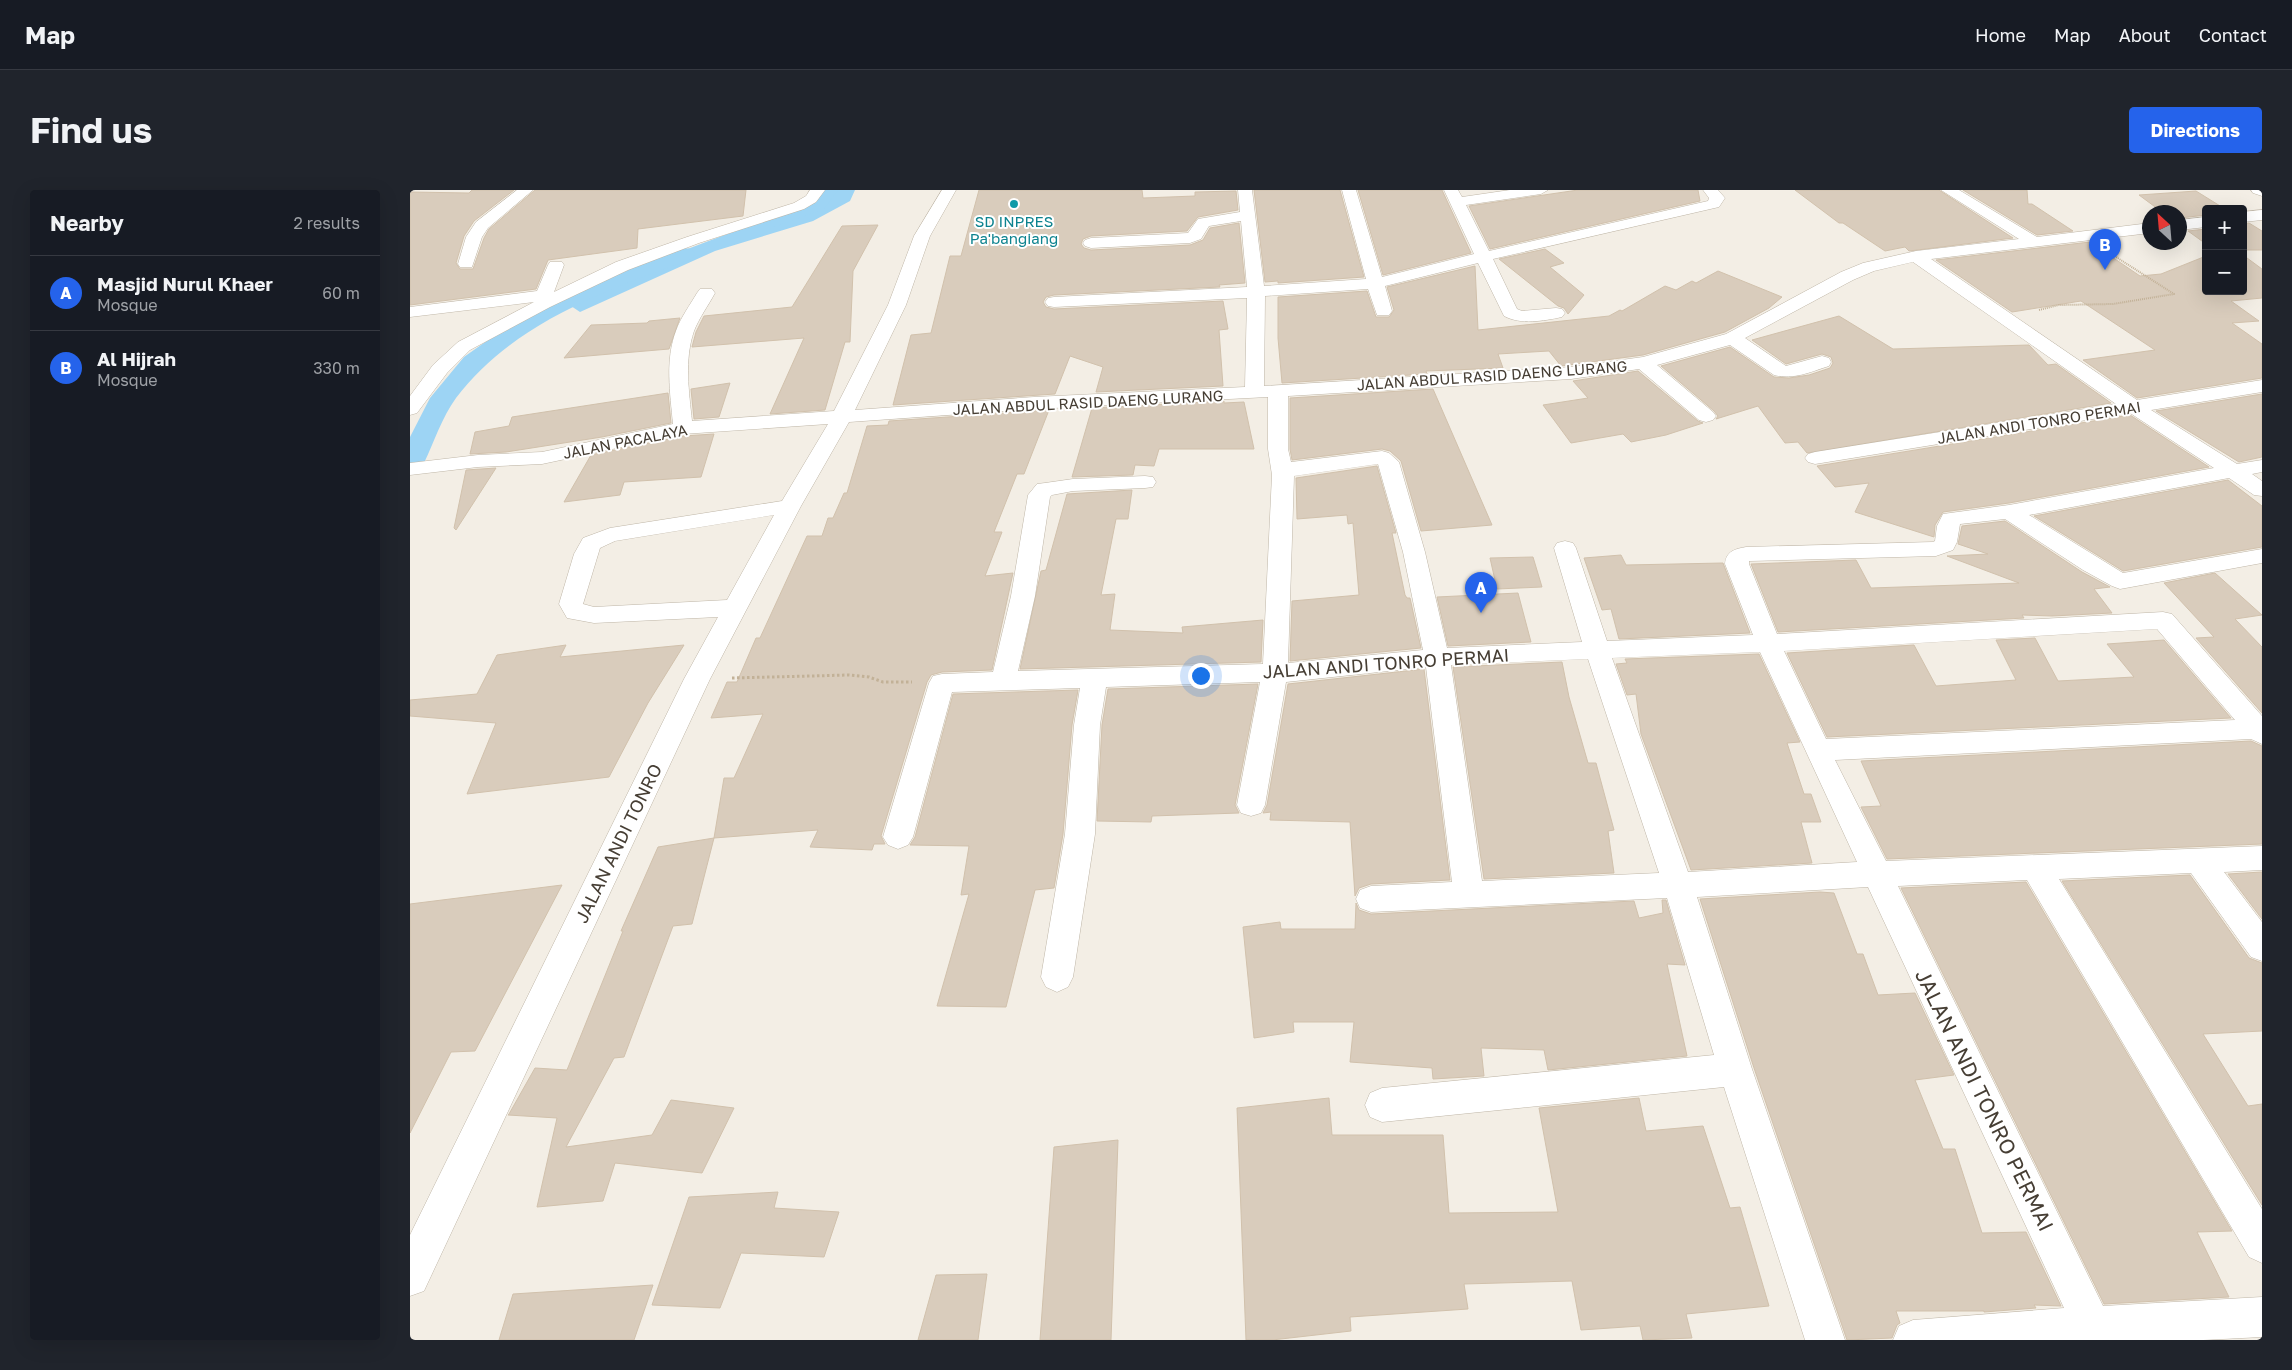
<!DOCTYPE html>
<html lang="en">
<head>
<meta charset="utf-8">
<style>
  :root { --surface:#171b24; --page:#20242c; --text:#f1f3f6; --muted:#9ea1a6; --line:#363941; --accent:#2563eb }
  body { margin:0; font-family:"Golos Text",sans-serif; background:var(--page); color:var(--text) }
  .controls { position:absolute; right:15px; top:15px; display:grid; overflow:hidden; border-radius:5px; box-shadow:0 5px 20px #0002 }
  .controls button { width:45px; height:45px; display:grid; place-items:center; padding:0; border:0; border-bottom:1px solid var(--line); background:var(--surface); color:var(--text); font:25px sans-serif }
  .compass { position:absolute; left:1732px; top:15px; width:45px; height:45px; border-radius:50%; background:var(--surface); box-shadow:0 5px 20px #0002; rotate:334deg }
  .you { position:absolute; left:790px; top:485px; width:18px; height:18px; margin:-12px; border:4px solid #fff; border-radius:50%; background:#1a73e8; box-shadow:0 0 0 8px #1a73e833 }
  .badge { display:grid; place-items:center; width:32px; height:32px; border-radius:50%; background:var(--accent); color:#fff; font-size:16px; font-weight:700 }
  .pin { position:absolute; translate:-50% -41px; filter:drop-shadow(0 1px 2px #0008) }
  .pin::after { content:''; position:absolute; top:26px; width:18px; height:15px; background:inherit; clip-path:polygon(0 0,100% 0,50% 100%) }
  .list { margin:0; padding:0; list-style:none }
  h2 { display:flex; justify-content:space-between; align-items:center; height:65px; margin:0; padding:0 20px; font-size:21px }
  h2 small { font-size:16px; font-weight:400; color:var(--muted) }
  .list li { display:grid; grid-template-columns:32px 1fr auto; gap:15px; align-items:center; box-sizing:border-box; height:75px; padding:0 20px; border-top:1px solid var(--line) }
  .list b { display:block; font-size:19px; white-space:nowrap }
  .list p { margin:0; font-size:16px; white-space:nowrap; color:var(--muted) }
  .list em { font-size:16px; font-style:normal; color:var(--muted) }
  .map { position:relative; flex:none; width:1852px; height:1150px; overflow:hidden; border-radius:5px }
  header { display:flex; align-items:center; gap:30px; box-sizing:border-box; height:70px; padding:0 25px; background:var(--surface); border-bottom:1px solid var(--line) }
  header strong { font-size:24px }
  nav { display:flex; gap:28px; margin-inline-start:auto; font-size:18px }
  .intro { display:flex; align-items:center; justify-content:space-between; box-sizing:border-box; height:120px; padding:0 30px }
  h1 { margin:0; font-size:35px }
  .button { padding:12px 22px; border-radius:5px; background:var(--accent); color:#fff; font-size:18px; font-weight:700 }
  main { display:flex; gap:30px; padding:0 30px }
  aside { flex:1; background:var(--surface); border-radius:5px; box-shadow:0 5px 20px #0002 }
  .map>svg:first-child { display:block }
  .water { fill:#9dd4f4 }
  .lines { fill:none; stroke-linecap:round; stroke-linejoin:round }
  .canal { fill:#9dd4f4; fill-rule:evenodd }
  .building { fill:#d9ccbc; stroke:#d1c1ac }
  .minor-casing { stroke:#bfb6a7; stroke-width:1 }
  .path-far1 { stroke:#c2b197; stroke-width:2; stroke-dasharray:1 1; stroke-linecap:butt }
  .path { stroke:#c2b197; stroke-width:3; stroke-dasharray:2.5 2.5; stroke-linecap:butt }
  .minor { fill:#fff; fill-rule:evenodd }
  .culture-dot { fill:#0f9aa8; stroke:#fff; stroke-width:2 }
  .labels { text-anchor:middle; dominant-baseline:central; stroke-width:4; stroke-linejoin:round; paint-order:stroke }
  .far-culture-label { font-size:15px; fill:#0d838f; stroke:#fff }
  .far-street-label { font-size:15px; fill:#463e34; stroke:#fff }
  .street-label { font-size:18px; fill:#463e34; stroke:#fff }
  .near-street-label { font-size:21px; fill:#463e34; stroke:#fff }
</style>
</head>
<body>
<header>
<strong>Map</strong>
<nav><a>Home</a><a>Map</a><a>About</a><a>Contact</a></nav>
</header>
<div class="intro"><h1>Find us</h1><a class="button">Directions</a></div>
<main>
<aside>
<h2>Nearby<small>2 results</small></h2>
<ul class="list">
<li><span class="badge">A</span><div><b>Masjid Nurul Khaer</b><p>Mosque</p></div><em>60 m</em></li>
<li><span class="badge">B</span><div><b>Al Hijrah</b><p>Mosque</p></div><em>330 m</em></li>
</ul>
</aside>
<div class="map">
<svg width="1852" height="1150" viewBox="0 0 1852 1150">
  <rect width="100%" height="100%" fill="#f3eee5"/>
  <!-- water -->
  <path class="water" d="M 425,0 L 445,0 L 440,11 L 403,31 L 305,61 L 170,122 L 158,114 L 259,66 L 341,35 L 420,9 Z"/>
  <g class="lines">
    <!-- canal -->
    <path class="canal" d="M 408,0 L 428,0 L 414,19 L 364,37 L 357,35 L 354,31 L 357,27 L 400,11 Z
      M 274,58 L 282,59 L 285,64 L 282,69 C 196,100 103,133 46,208 C 32,227 24,252 14,273 L 10,279 L 0,281 L 0,247 L 20,208 L 54,167 L 125,117 L 198,84 Z"/>
  </g>
  <!-- building -->
  <path class="building" d="M 62,0 L 104,0 L 64,31 L 54,46 L 46,73 L 50,79 L 63,79 L 74,48 L 79,39 L 125,0 L 336,0 L 333,26 L 228,39 L 227,58 L 138,70 L 126,99 L 0,115 L 0,2 L 59,3 Z
    M 569,0 L 732,0 L 733,8 L 785,6 L 785,2 L 826,1 L 828,20 L 788,27 L 777,41 L 681,46 L 673,49 L 671,54 L 674,58 L 681,60 L 780,55 L 793,50 L 800,38 L 829,33 L 835,93 L 809,95 L 810,97 L 644,105 L 636,107 L 633,112 L 636,117 L 644,119 L 813,111 L 818,139 L 809,140 L 813,196 L 686,202 L 693,177 L 660,166 L 645,204 L 483,215 L 501,145 L 521,143 L 540,66 L 551,66 Z
    M 844,0 L 930,0 L 954,87 L 868,93 L 868,91 L 855,92 Z
    M 948,0 L 1032,0 L 1061,63 L 973,85 Z
    M 1168,0 L 1288,0 L 1290,11 L 1080,59 L 1059,16 Z
    M 1385,0 L 1529,0 L 1603,48 L 1499,61 L 1495,57 L 1475,61 L 1433,33 L 1429,33 Z
    M 1553,0 L 1617,0 L 1618,14 L 1622,14 L 1663,41 L 1627,45 Z
    M 1786,1 L 1815,19 L 1796,19 L 1796,25 L 1770,28 L 1770,22 L 1752,22 L 1729,5 Z
    M 1839,33 L 1852,41 L 1852,60 L 1833,60 L 1833,34 Z
    M 468,35 L 443,81 L 440,152 L 435,152 L 415,220 L 360,224 L 394,148 L 282,157 L 286,142 L 294,126 L 382,117 L 432,36 Z
    M 1796,39 L 1796,54 L 1778,41 Z
    M 1680,52 L 1730,86 L 1751,84 L 1796,66 L 1796,101 L 1833,101 L 1833,65 L 1852,79 L 1852,108 L 1821,111 L 1849,131 L 1822,133 L 1852,154 L 1852,188 L 1727,208 L 1673,170 L 1745,160 L 1671,111 L 1602,122 L 1526,70 Z
    M 1135,59 L 1154,73 L 1140,77 L 1174,105 L 1158,124 L 1154,118 L 1148,116 L 1089,69 Z
    M 1065,76 L 1068,140 L 1199,126 L 1210,120 L 1212,121 L 1255,96 L 1266,100 L 1282,91 L 1286,93 L 1308,81 L 1372,107 L 1359,118 L 1315,142 L 1233,165 L 1151,176 L 1139,161 L 1088,164 L 1093,178 L 1016,181 L 1017,184 L 872,193 L 868,148 L 868,107 L 957,101 L 966,127 L 979,127 L 984,120 L 977,97 Z
    M 1429,126 L 1483,159 L 1619,155 L 1638,175 L 1646,174 L 1701,213 L 1397,263 L 1388,252 L 1375,253 L 1348,216 L 1306,229 L 1308,226 L 1304,221 L 1251,176 L 1320,157 L 1364,187 L 1379,188 L 1399,185 L 1420,178 L 1423,173 L 1421,167 L 1412,164 L 1376,174 L 1342,150 Z
    M 270,128 L 259,159 L 154,168 L 181,135 L 237,133 L 239,131 Z
    M 1228,181 L 1288,231 L 1293,233 L 1256,245 L 1221,252 L 1213,244 L 1161,253 L 1133,215 L 1178,208 L 1163,191 Z
    M 320,193 L 309,227 L 284,229 L 281,199 Z
    M 1023,199 L 1082,335 L 1011,341 L 991,271 L 980,261 L 972,259 L 882,270 L 880,259 L 880,208 Z
    M 258,203 L 261,233 L 192,247 L 96,262 L 60,264 L 65,242 L 99,236 L 102,227 Z
    M 1852,204 L 1852,267 L 1829,272 L 1746,221 Z
    M 814,211 L 814,213 L 834,212 L 844,259 L 749,259 L 744,276 L 725,275 L 723,285 L 662,287 L 682,218 Z
    M 639,220 L 614,284 L 607,284 L 584,342 L 592,342 L 575,386 L 603,383 L 582,480 L 532,482 L 521,485 L 517,492 L 471,646 L 475,654 L 464,654 L 462,660 L 400,657 L 408,640 L 304,648 L 314,588 L 324,588 L 353,524 L 301,528 L 317,492 L 327,492 L 346,448 L 350,448 L 397,346 L 412,346 L 418,328 L 423,328 L 434,303 L 437,303 L 457,236 L 478,235 L 479,231 Z
    M 1720,225 L 1799,277 L 1599,313 L 1533,322 L 1525,335 L 1524,347 L 1445,322 L 1459,293 L 1425,297 L 1407,276 Z
    M 304,244 L 291,287 L 214,292 L 210,305 L 154,312 L 181,265 L 273,246 Z
    M 967,276 L 986,343 L 982,343 L 995,405 L 997,408 L 1000,408 L 1011,458 L 880,471 L 882,411 L 949,405 L 943,333 L 938,334 L 937,325 L 887,329 L 886,288 Z
    M 86,278 L 46,340 L 44,338 L 56,280 Z
    M 1818,290 L 1852,316 L 1852,357 L 1713,381 L 1624,326 Z
    M 722,300 L 718,329 L 706,329 L 691,405 L 705,404 L 700,440 L 773,443 L 772,437 L 853,430 L 851,472 L 610,479 L 631,381 L 636,380 L 657,304 Z
    M 1595,331 L 1672,382 L 1700,397 L 1684,399 L 1702,423 L 1642,426 L 1612,425 L 1614,428 L 1368,442 L 1341,374 L 1446,370 L 1461,398 L 1609,393 L 1537,366 L 1578,364 L 1548,354 L 1552,336 Z
    M 1211,365 L 1216,375 L 1313,373 L 1340,443 L 1209,449 L 1201,419 L 1192,420 L 1174,368 Z
    M 1123,367 L 1132,397 L 1087,399 L 1080,368 Z
    M 1805,383 L 1852,425 L 1825,429 L 1852,457 L 1852,523 L 1786,448 L 1804,447 L 1754,393 Z
    M 1108,403 L 1121,452 L 1038,456 L 1027,407 Z
    M 1625,448 L 1648,491 L 1724,487 L 1697,454 L 1754,450 L 1821,528 L 1417,547 L 1377,463 L 1504,455 L 1526,496 L 1606,490 L 1586,450 Z
    M 156,455 L 150,467 L 274,455 L 238,513 L 199,587 L 57,604 L 86,533 L 0,526 L 0,510 L 67,504 L 87,465 Z
    M 1349,464 L 1390,552 L 1377,553 L 1394,604 L 1401,604 L 1411,632 L 1391,632 L 1402,673 L 1281,680 L 1231,544 L 1226,504 L 1217,505 L 1206,474 L 1217,473 L 1215,469 Z
    M 1152,472 L 1159,507 L 1178,573 L 1186,573 L 1204,640 L 1198,641 L 1204,683 L 1074,689 L 1043,477 Z
    M 1014,479 L 1040,690 L 961,694 L 949,698 L 945,706 L 940,632 L 860,630 L 861,622 L 853,623 L 857,615 L 878,494 Z
    M 848,494 L 825,615 L 829,623 L 742,626 L 741,632 L 687,631 L 692,535 L 698,499 Z
    M 668,500 L 662,535 L 653,644 L 644,698 L 625,700 L 596,817 L 527,816 L 559,704 L 551,705 L 559,656 L 500,655 L 505,647 L 543,504 Z
    M 1841,551 L 1852,556 L 1852,654 L 1477,669 L 1451,617 L 1471,616 L 1451,571 Z
    M 304,648 L 282,734 L 263,736 L 214,867 L 204,868 L 156,957 L 242,945 L 261,910 L 324,918 L 292,983 L 205,973 L 193,1011 L 127,1017 L 147,928 L 98,925 L 99,924 L 125,878 L 157,880 L 213,741 L 211,741 L 248,657 Z
    M 1852,682 L 1852,729 L 1818,684 Z
    M 1780,685 L 1839,768 L 1852,773 L 1852,841 L 1793,844 L 1838,916 L 1852,914 L 1852,1015 L 1652,691 Z
    M 1616,692 L 1822,1041 L 1787,1042 L 1819,1107 L 1694,1114 L 1491,698 Z
    M 152,695 L 65,861 L 41,862 L 0,943 L 0,714 Z
    M 1410,702 L 1424,703 L 1447,764 L 1453,764 L 1468,805 L 1505,803 L 1544,885 L 1505,890 L 1533,959 L 1545,959 L 1572,1043 L 1616,1042 L 1651,1116 L 1624,1115 L 1626,1118 L 1574,1122 L 1574,1121 L 1486,1121 L 1490,1133 L 1487,1135 L 1482,1148 L 1437,1150 L 1344,878 L 1290,709 Z
    M 1252,710 L 1256,710 L 1275,775 L 1257,774 L 1277,866 L 1138,880 L 1134,860 L 1071,858 L 1074,886 L 1023,889 L 1022,878 L 940,872 L 944,832 L 883,832 L 884,842 L 844,848 L 833,737 L 870,732 L 871,739 L 945,739 L 946,713 L 949,720 L 961,724 L 1224,711 L 1229,728 L 1253,723 Z
    M 919,908 L 922,945 L 1033,945 L 1039,1023 L 1148,1022 L 1129,918 L 1229,908 L 1236,941 L 1293,936 L 1320,1018 L 1330,1017 L 1359,1116 L 1276,1124 L 1282,1148 L 1233,1150 L 1230,1136 L 1171,1140 L 1162,1091 L 1054,1094 L 1058,1119 L 940,1127 L 941,1141 L 862,1150 L 836,1150 L 827,918 Z
    M 708,950 L 701,1150 L 630,1150 L 644,957 Z
    M 368,1002 L 364,1018 L 429,1022 L 414,1067 L 331,1063 L 310,1118 L 242,1115 L 279,1007 Z
    M 577,1084 L 568,1150 L 508,1150 L 526,1085 Z
    M 243,1095 L 224,1150 L 89,1150 L 103,1104 Z"/>
  <g class="lines">
    <!-- minor casing -->
    <g class="minor-casing">
      <path id="minor" d="M 107,0 L 123,0 L 78,38 L 72,47 L 62,77 L 50,77 L 48,74 L 56,47 L 66,32 Z
        M 400,0 L 415,0 L 406,12 L 394,19 L 289,53 L 218,80 L 140,117 L 60,160 L 37,183 L 7,223 L 0,225 L 0,206 L 23,175 L 48,152 L 124,112 L 0,127 L 0,117 L 127,101 L 138,75 L 140,72 L 152,72 L 154,75 L 144,102 L 206,72 L 277,47 L 384,13 L 396,6 Z
        M 532,0 L 546,0 L 520,46 L 496,115 L 445,220 L 624,207 L 835,197 L 837,108 L 644,117 L 638,116 L 635,112 L 638,108 L 644,107 L 837,97 L 831,31 L 799,36 L 791,49 L 780,53 L 681,58 L 675,56 L 673,53 L 675,50 L 681,48 L 778,43 L 788,29 L 830,22 L 828,0 L 842,0 L 854,96 L 956,89 L 932,0 L 946,0 L 972,87 L 1064,64 L 1034,0 L 1048,0 L 1052,7 L 1100,0 L 1138,0 L 1131,4 L 1056,15 L 1079,61 L 1298,11 L 1299,8 L 1293,0 L 1308,0 L 1315,8 L 1309,17 L 1083,69 L 1107,119 L 1112,121 L 1146,118 L 1152,119 L 1155,123 L 1152,127 C 1133,131 1111,135 1094,126 L 1068,73 L 975,96 L 982,121 L 979,125 L 967,125 L 958,99 L 855,106 L 854,196 L 1161,177 L 1233,167 L 1316,144 L 1431,82 L 1453,73 L 1506,61 L 1609,49 L 1531,0 L 1549,0 L 1627,47 L 1740,33 L 1740,43 L 1521,69 L 1727,210 L 1852,190 L 1852,202 L 1741,220 L 1827,274 L 1852,270 L 1852,282 L 1842,284 L 1852,291 L 1852,306 L 1844,305 L 1819,288 L 1619,325 L 1713,383 L 1852,359 L 1852,373 L 1710,399 L 1702,396 L 1673,380 L 1595,329 L 1550,334 L 1547,352 L 1543,360 L 1526,366 L 1339,371 L 1339,374 L 1367,444 L 1753,422 L 1762,424 L 1852,526 L 1852,554 L 1841,549 L 1425,570 L 1476,671 L 1852,656 L 1852,680 L 1814,682 L 1852,732 L 1852,771 L 1841,767 L 1781,683 L 1649,689 L 1852,1019 L 1852,1073 L 1839,1067 L 1617,690 L 1488,696 L 1693,1116 L 1852,1107 L 1852,1147 L 1793,1150 L 1483,1150 L 1489,1136 L 1503,1130 L 1654,1118 L 1458,697 L 1287,707 L 1342,879 L 1435,1150 L 1395,1150 L 1314,897 L 972,932 L 960,927 L 955,915 L 960,903 L 972,898 L 1304,865 L 1257,708 L 961,722 L 950,718 L 946,709 L 950,700 L 961,696 L 1042,692 L 1016,477 L 876,492 L 855,615 L 851,623 L 841,626 L 831,623 L 827,615 L 850,492 L 696,497 L 690,535 L 685,644 L 663,787 L 658,797 L 647,802 L 636,797 L 631,787 L 655,644 L 664,535 L 670,498 L 542,502 L 503,647 L 498,655 L 488,659 L 478,655 L 473,647 L 519,493 L 523,486 L 532,484 L 583,482 L 601,406 L 618,305 L 627,294 L 635,293 L 663,289 L 735,286 L 743,287 L 746,292 L 743,297 L 735,298 L 663,301 L 642,305 L 640,307 L 625,406 L 608,481 L 853,474 L 862,285 L 858,259 L 858,207 L 624,219 L 439,232 L 391,316 L 300,489 L 14,1101 L 0,1106 L 0,1045 L 274,489 L 308,427 L 184,433 L 157,428 L 149,414 L 164,364 L 173,348 L 200,338 L 372,311 L 418,234 L 273,244 L 132,274 L 68,277 L 0,285 L 0,273 L 68,265 L 132,262 L 263,234 C 260,203 255,170 266,141 C 271,127 280,115 287,103 L 290,99 L 302,99 L 305,103 C 298,116 289,128 284,141 C 274,170 279,202 282,231 L 424,221 L 478,115 L 504,46 ZM 1503,72 L 1706,214 L 1405,262 L 1398,264 L 1395,268 L 1398,272 L 1405,274 L 1720,223 L 1804,278 L 1599,315 L 1533,324 L 1527,336 L 1525,351 L 1523,352 L 1336,357 C 1325,359 1316,361 1315,374 L 1343,445 L 1197,451 L 1166,358 L 1163,353 L 1155,351 L 1147,353 L 1144,358 L 1172,452 L 1037,458 L 1015,362 L 989,272 L 979,263 L 972,261 L 881,272 L 878,259 L 878,206 L 1161,189 L 1229,179 L 1289,230 L 1296,232 L 1303,230 L 1306,226 L 1303,222 L 1247,175 L 1320,155 L 1364,185 C 1384,190 1400,182 1419,176 L 1421,172 L 1419,168 L 1412,166 L 1376,176 L 1335,148 L 1443,90 L 1464,81 ZM 968,274 L 993,362 L 1013,460 L 878,473 L 884,286 ZM 364,325 L 317,410 L 184,417 L 173,414 L 190,358 L 205,351 ZM 1747,439 L 1825,530 L 1416,549 L 1374,461 ZM 1350,462 L 1447,672 L 1278,682 L 1202,468 ZM 1178,469 L 1249,683 L 1072,691 L 1041,475 Z
        M 1841,0 L 1852,0 L 1852,6 L 1843,3 Z
        M 1852,20 L 1852,30 L 1833,32 L 1833,22 Z
        M 1796,27 L 1796,37 L 1770,40 L 1770,30 Z"/>
    </g>
    <!-- path-far1 -->
    <path class="path-far1" d="M 1629,120 L 1649,115 L 1703,114 L 1764,104 L 1706,67"/>
    <!-- path -->
    <path class="path" d="M 322,488 L 439,485 L 459,487 L 473,492 L 502,492"/>
    <!-- minor -->
    <use href="#minor" class="minor"/>
  </g>
  <!-- markers -->
  <circle class="culture-dot" cx="604" cy="14" r="5"/>
  <g class="labels">
    <!-- far-culture labels -->
    <g class="far-culture-label">
      <text x="604" y="31">SD INPRES<tspan x="604" dy="17">Pa'bangiang</tspan></text>
    </g>
    <!-- far-street labels -->
    <g class="far-street-label">
      <text transform="translate(1082 185) rotate(-4)">JALAN ABDUL RASID DAENG LURANG</text>
      <text transform="translate(678 212) rotate(-3)">JALAN ABDUL RASID DAENG LURANG</text>
      <text transform="translate(1629 232) rotate(-9)">JALAN ANDI TONRO PERMAI</text>
      <text transform="translate(215 251) rotate(-11)">JALAN PACALAYA</text>
    </g>
    <!-- street labels -->
    <g class="street-label">
      <text transform="translate(976 473) rotate(-4)">JALAN ANDI TONRO PERMAI</text>
      <text transform="translate(208 653) rotate(-64)">JALAN ANDI TONRO</text>
    </g>
    <!-- near-street labels -->
    <g class="near-street-label">
      <text transform="translate(1575 910) rotate(64)">JALAN ANDI TONRO PERMAI</text>
    </g>
  </g>
</svg>
<div class="controls">
<button>+</button>
<button>−</button>
</div>
<svg class="compass" viewBox="-18 -18 36 36"><path d="M0-13l5 13h-10z" fill="#e53935"/><path d="M0 13l5-13h-10z" fill="#9ea1a6"/></svg>
<div class="you"></div>
<div class="pin badge" style="left:1071px;top:423px">A</div>
<div class="pin badge" style="left:1695px;top:80px">B</div>
</div>
</main>
</body>
</html>
